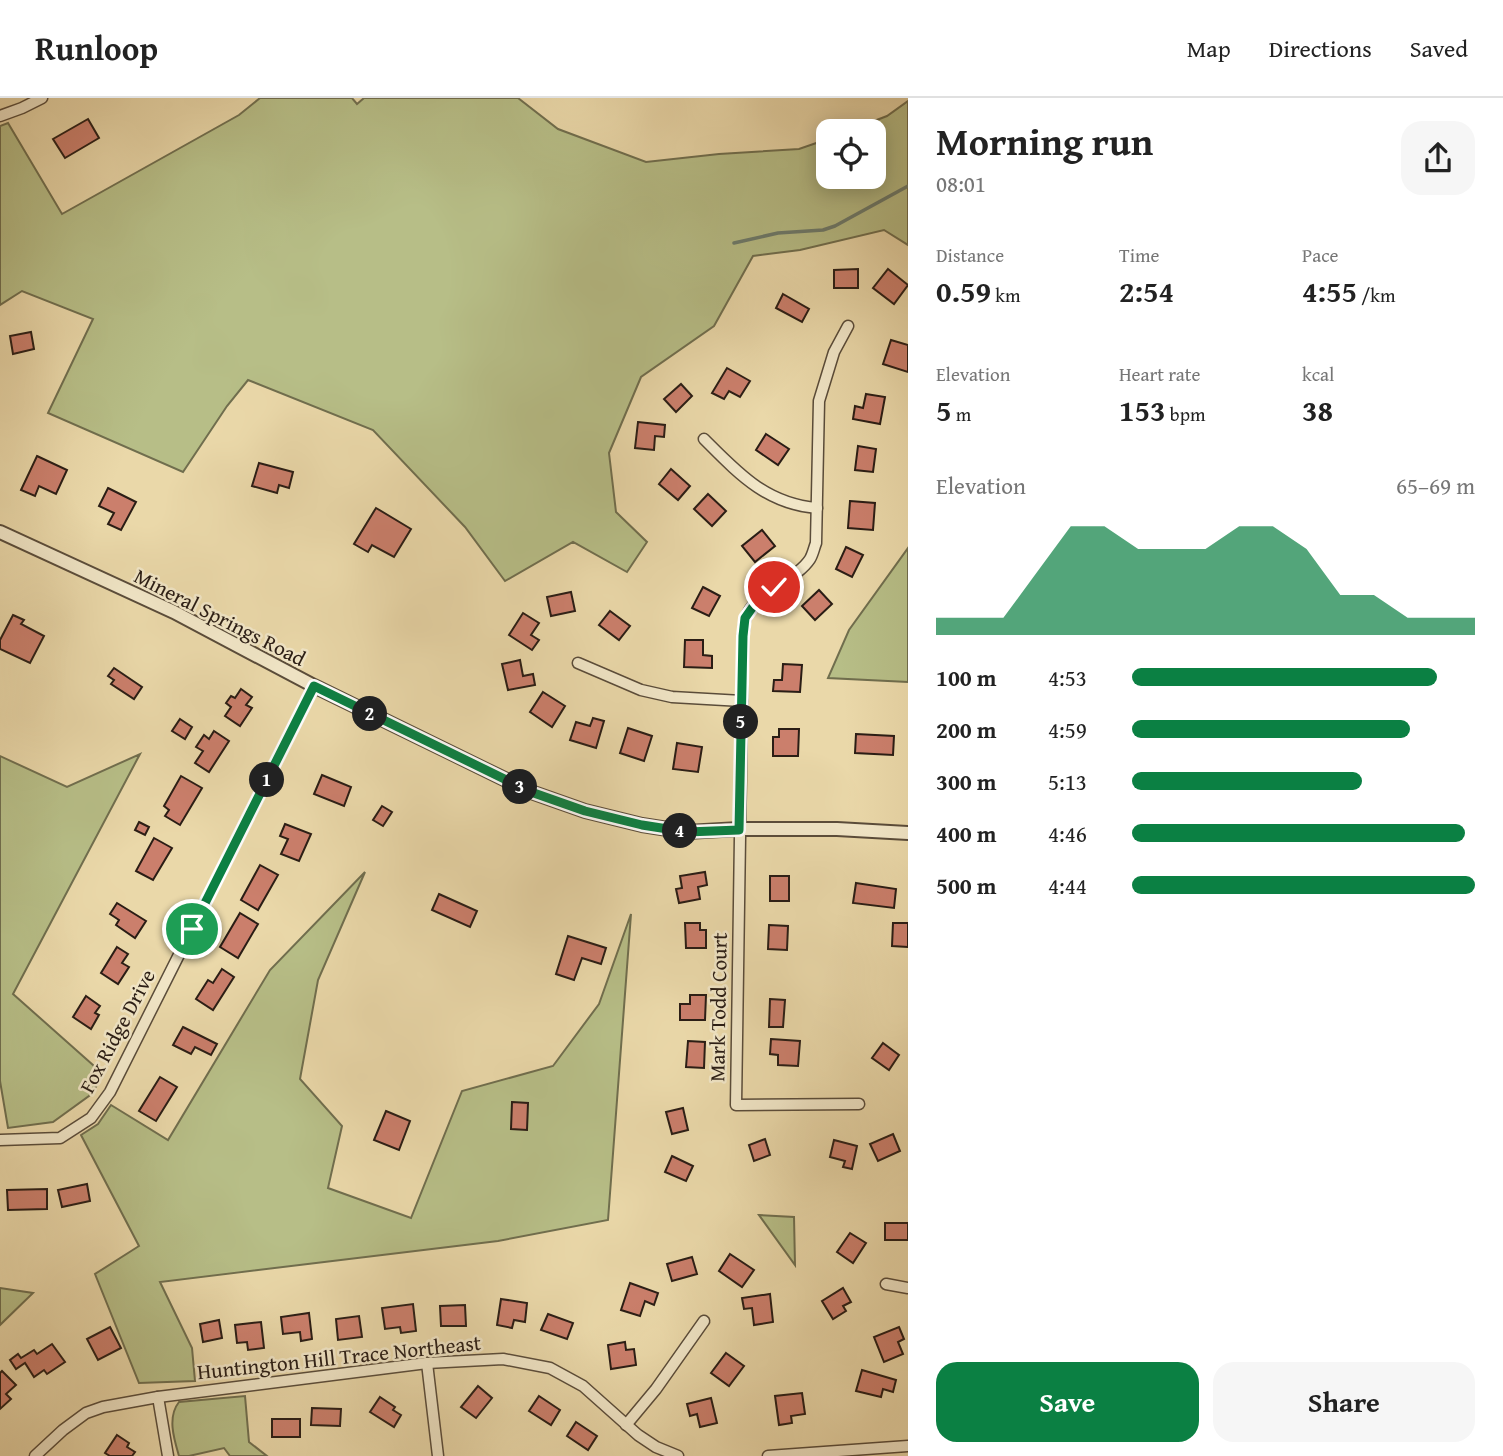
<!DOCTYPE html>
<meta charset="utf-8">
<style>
:root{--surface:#fff;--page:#f6f6f6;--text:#222;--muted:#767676;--line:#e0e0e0;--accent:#0b8043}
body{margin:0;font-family:"Gentium Book Plus",serif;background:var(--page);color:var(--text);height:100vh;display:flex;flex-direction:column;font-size:26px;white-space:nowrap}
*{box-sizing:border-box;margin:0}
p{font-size:23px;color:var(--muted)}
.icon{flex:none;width:38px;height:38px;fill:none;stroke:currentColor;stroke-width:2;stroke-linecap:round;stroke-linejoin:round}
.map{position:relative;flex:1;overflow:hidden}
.side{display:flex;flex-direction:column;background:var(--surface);width:595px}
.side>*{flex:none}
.fabs{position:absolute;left:816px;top:21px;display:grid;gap:14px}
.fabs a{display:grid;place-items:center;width:70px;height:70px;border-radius:14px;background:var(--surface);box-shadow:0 4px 18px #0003;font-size:35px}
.pin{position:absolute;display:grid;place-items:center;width:60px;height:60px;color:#fff;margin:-30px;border:4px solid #fff;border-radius:50%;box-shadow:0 2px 7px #0007}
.km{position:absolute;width:35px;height:35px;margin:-18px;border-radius:50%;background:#222;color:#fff;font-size:19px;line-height:35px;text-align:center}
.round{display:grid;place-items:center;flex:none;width:74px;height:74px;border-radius:21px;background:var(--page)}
.overview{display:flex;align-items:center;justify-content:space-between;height:119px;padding:0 28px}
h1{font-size:38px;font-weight:700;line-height:52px}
.metrics{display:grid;grid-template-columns:repeat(3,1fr);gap:10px;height:119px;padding:7px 28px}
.metrics div{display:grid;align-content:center}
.metrics b{font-size:30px;font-weight:700}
.metrics small{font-size:19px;font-weight:400}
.metrics p{font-size:19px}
.chart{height:196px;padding:14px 28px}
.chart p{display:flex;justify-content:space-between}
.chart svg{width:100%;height:126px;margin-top:7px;fill:var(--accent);opacity:.7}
.action{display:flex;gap:14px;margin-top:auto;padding:14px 28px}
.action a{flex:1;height:80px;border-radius:21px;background:var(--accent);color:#fff;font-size:28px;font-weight:700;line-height:80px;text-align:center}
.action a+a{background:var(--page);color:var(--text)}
ul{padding:0 28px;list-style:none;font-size:23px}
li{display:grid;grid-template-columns:112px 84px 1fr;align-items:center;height:52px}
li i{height:18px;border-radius:9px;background:var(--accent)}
header{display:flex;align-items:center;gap:42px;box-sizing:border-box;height:98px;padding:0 35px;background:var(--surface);border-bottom:2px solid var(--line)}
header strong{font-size:33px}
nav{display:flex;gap:38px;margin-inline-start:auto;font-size:24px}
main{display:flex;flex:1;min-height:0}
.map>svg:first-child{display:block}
.green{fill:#b7be87;stroke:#706e4e;stroke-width:2}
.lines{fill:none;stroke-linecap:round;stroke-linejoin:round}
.stream{stroke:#6c7b6d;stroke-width:3.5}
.building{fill:#cb7f6c;stroke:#2a1d15;stroke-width:2}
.minor-casing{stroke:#5a4c3a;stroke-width:13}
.tertiary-casing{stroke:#5a4c3a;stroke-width:16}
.minor{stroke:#f1e6c7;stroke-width:10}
.tertiary{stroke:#f1e6c7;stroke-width:12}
.route-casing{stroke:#fff;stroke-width:14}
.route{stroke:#0b8043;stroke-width:9}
.labels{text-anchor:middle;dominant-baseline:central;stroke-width:5;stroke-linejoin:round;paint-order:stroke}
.street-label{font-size:21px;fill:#2a1d15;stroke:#f1e6c7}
</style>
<header>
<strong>Runloop</strong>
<nav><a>Map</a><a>Directions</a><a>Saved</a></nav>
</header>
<main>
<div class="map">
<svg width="908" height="1358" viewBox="0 0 908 1358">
<rect width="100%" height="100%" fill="#ead8a9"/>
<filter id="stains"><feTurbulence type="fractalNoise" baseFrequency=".00286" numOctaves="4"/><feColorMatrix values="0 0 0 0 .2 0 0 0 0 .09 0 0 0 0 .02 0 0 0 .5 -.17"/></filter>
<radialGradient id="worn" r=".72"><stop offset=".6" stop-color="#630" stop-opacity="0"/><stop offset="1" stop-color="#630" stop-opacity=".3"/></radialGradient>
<g class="green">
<polygon points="260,0 352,0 357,6 364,0 518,0 558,31 646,64 719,56 799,51 828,41 828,79 873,79 873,33 848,33 887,18 908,3 908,147 884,132 800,152 753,158 714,228 641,279 609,355 616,414 647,444 627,474 573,444 505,483 465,429 373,332 248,282 227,308 183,374 48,315 93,221 22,193 0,207 0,28 8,25 62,116 239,17"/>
<polygon points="908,450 908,584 828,580 849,532"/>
<polygon points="140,656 13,896 102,975 93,995 53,1024 8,1030 0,983 0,658 67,689"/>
<polygon points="365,774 318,882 300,981 342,1028 328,1090 411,1120 462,993 553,968 599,906 631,816 608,1122 498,1143 160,1184 192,1250 195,1283 139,1285 95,1176 139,1148 81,1037 98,1026 111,1007 168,1042 270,872"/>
<polygon points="759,1117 794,1119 795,1167"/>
<polygon points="0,1190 33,1195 0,1227"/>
<path d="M245 1298 249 1344 267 1358H230L224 1350 189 1358H179C174 1341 167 1319 179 1304Z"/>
</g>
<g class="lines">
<polyline class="stream" points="734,145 778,135 823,132 835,128 908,88"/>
</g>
<g class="building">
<polygon points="88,21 99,40 65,60 53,41"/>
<polygon points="858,171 858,190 834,190 834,172"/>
<polygon points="888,171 908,187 894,206 873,190"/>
<polygon points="783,196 809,211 802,224 776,210"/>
<polygon points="31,234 34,251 13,256 10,238"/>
<polygon points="891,242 908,247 908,274 883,266"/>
<polygon points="727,270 750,283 740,299 729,293 724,301 712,295"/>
<polygon points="681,286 692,298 676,314 664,301"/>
<polygon points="866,296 885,299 880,326 853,321 855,308 863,310"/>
<polygon points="638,324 665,327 664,339 655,338 654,352 635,350"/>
<polygon points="766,336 789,351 778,367 756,352"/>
<polygon points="858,348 876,351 873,374 855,372"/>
<polygon points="37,358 67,372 56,396 39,388 35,398 21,392"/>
<polygon points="259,365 293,374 289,390 279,387 277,395 252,388"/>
<polygon points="671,371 690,388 678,402 659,386"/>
<polygon points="108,390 136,404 121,432 108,426 114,415 99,408"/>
<polygon points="708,396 726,413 712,428 694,411"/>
<polygon points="850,403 875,405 873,432 848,430"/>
<polygon points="376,410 411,431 394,459 372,447 368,454 354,446"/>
<polygon points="762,432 775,448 755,464 742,448"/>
<polygon points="846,449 863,457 852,479 836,471"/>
<polygon points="703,489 720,498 709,518 692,510"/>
<polygon points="819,492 832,506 815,522 802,508"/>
<polygon points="571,494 575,513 551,518 547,499"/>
<polygon points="610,513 630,528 619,542 599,527"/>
<polygon points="523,515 539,525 531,537 539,542 532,552 509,537"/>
<polygon points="13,517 24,522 21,526 44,538 30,565 0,551 0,542"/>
<polygon points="685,542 703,542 703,557 712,558 712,570 684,569"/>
<polygon points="520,562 523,578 533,576 535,587 508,592 502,566"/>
<polygon points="783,566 802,567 800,594 773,593 774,582 782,582"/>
<polygon points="114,570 142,589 134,601 111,586 114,582 108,578"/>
<polygon points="241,591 252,599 246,607 252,610 240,628 225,618 231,609 226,605 231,598 235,600"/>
<polygon points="543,594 565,608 552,629 530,614"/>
<polygon points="593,620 604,623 596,650 570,642 576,624 590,628"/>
<polygon points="180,621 192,629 185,641 172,633"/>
<polygon points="628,630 652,638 644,663 620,655"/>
<polygon points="779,631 799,631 798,658 773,658 773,639 779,639"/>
<polygon points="214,633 229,643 209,674 195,665 203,653 196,649 204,637 209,641"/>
<polygon points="856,636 894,638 893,657 855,655"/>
<polygon points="677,645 702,649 698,674 673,671"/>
<polygon points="322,677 351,689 344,708 314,696"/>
<polygon points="181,678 202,690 180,727 165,718 169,712 164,708"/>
<polygon points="382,708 392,714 383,728 373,722"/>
<polygon points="139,724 149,729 145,737 135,732"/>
<polygon points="285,726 311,736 299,763 281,756 288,741 280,738"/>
<polygon points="154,740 172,750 153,782 136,773"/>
<polygon points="260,767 278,777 258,812 241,802"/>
<polygon points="705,774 707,787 698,789 700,801 679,805 676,791 682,790 680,778"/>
<rect x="770" y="778" width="19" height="25"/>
<polygon points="856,785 896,791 894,810 853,805"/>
<polygon points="439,796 477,813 470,829 432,812"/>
<polygon points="117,805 146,823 135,840 116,827 119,822 110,816"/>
<polygon points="240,815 258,826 238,860 220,849"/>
<polygon points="685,825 700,825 700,832 706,832 706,850 686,850"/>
<polygon points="893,825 908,825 908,849 892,848"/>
<polygon points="769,827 788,828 787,852 768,851"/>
<polygon points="568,838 606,850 601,866 582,860 574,882 556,876"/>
<polygon points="117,849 128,856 122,865 129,869 118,886 101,875"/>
<polygon points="222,871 234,879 213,912 196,901 208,882 213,885"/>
<polygon points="690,897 706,897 705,922 680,922 680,906 690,906"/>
<polygon points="86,898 100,908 95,915 99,917 91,931 73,919"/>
<polygon points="770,901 785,902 783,929 769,929"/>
<polygon points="183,929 217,946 211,957 195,949 191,956 173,947"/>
<polygon points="771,941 800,943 798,968 778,967 778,957 770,956"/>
<polygon points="688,943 705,944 704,970 686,969"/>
<polygon points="883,945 899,957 889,972 872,960"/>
<polygon points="160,979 177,989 156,1023 139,1013"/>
<polygon points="512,1004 528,1005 527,1032 511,1031"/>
<polygon points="683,1010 688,1032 672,1036 666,1014"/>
<polygon points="386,1013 410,1023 399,1052 374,1042"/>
<polygon points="893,1036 900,1053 878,1063 870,1046"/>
<polygon points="765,1041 770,1057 754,1063 749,1047"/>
<polygon points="834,1042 857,1048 852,1071 843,1069 845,1063 830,1059"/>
<polygon points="672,1058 693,1068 686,1083 665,1074"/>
<polygon points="87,1086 90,1103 62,1109 58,1092"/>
<polygon points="47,1091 47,1111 8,1112 7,1092"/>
<rect x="885" y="1125" width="23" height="17"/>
<polygon points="850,1135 866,1145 853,1165 837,1154"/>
<polygon points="730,1156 754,1172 742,1189 719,1173"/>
<polygon points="692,1159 697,1176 672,1183 667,1166"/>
<polygon points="630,1185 658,1195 654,1207 645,1203 640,1218 621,1212"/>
<polygon points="843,1190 851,1204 843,1208 846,1213 833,1221 822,1203"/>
<polygon points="770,1196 773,1224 754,1227 752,1210 744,1211 742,1200"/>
<polygon points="501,1201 527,1205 525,1224 514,1222 512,1230 497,1227"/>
<polygon points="413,1206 416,1233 401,1235 400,1229 385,1231 382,1210"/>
<polygon points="465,1207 466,1228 441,1228 440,1208"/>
<polygon points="309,1215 312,1241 301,1243 300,1234 283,1236 281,1219"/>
<polygon points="548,1216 573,1225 567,1241 541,1232"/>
<polygon points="359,1218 362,1239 338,1242 336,1221"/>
<polygon points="219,1222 222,1240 203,1244 200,1226"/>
<polygon points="261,1224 264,1250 248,1252 247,1244 237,1245 235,1227"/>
<polygon points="110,1229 121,1250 98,1262 87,1241"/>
<polygon points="899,1229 904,1241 898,1244 903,1256 884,1264 874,1239"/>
<polygon points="625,1244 626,1252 634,1251 636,1267 611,1271 608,1247"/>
<polygon points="52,1246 65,1264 47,1276 44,1272 34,1279 25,1265 16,1271 10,1262 18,1256 21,1260 34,1252 37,1256"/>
<polygon points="726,1255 744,1268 729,1288 711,1275"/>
<polygon points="862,1272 896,1282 893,1294 883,1291 881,1299 856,1293"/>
<polygon points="2,1273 16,1287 6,1296 11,1301 0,1311 0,1275"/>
<polygon points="478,1288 492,1300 476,1320 461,1309"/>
<polygon points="802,1295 805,1316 791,1318 792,1325 779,1327 775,1298"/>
<polygon points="539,1298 560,1312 551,1327 529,1313"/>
<polygon points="380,1299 395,1309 393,1312 401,1317 394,1329 370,1314"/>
<polygon points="711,1300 717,1325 700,1329 697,1316 690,1318 687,1306"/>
<polygon points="312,1310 341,1311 340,1328 311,1327"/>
<rect x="272" y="1321" width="28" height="18"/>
<polygon points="576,1324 597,1338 588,1352 567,1338"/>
<polygon points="117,1337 129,1345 127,1349 135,1354 132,1358 110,1358 105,1355"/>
</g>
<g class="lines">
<g class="minor-casing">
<g id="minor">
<polyline points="0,18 22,10 42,0"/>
<path d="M848 228 834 254 819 303 816 445C814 450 813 456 810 461 795 484 754 492 745 522 744 527 744 533 743 538L736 1007 859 1006"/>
<path d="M704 341C738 375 766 406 817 410"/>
<polyline points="578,565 641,592 672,599 742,603"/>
<polyline points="0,1042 60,1040 91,1020 110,994 314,588"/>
<polyline points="886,1186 908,1190"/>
<polyline points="427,1265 438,1358"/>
<polyline points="158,1299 168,1358"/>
<polyline points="626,1327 656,1291 704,1223"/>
<polyline points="35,1358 63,1332 86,1315 103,1309 158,1299 427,1265 503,1261 550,1270 583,1288 638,1337 656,1349 678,1358"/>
<polyline points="768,1358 908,1348"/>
</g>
</g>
<g class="tertiary-casing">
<polyline id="tertiary" points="0,434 174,514 314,588 531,694 585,713 642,727 687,734 739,731 837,731 908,735"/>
</g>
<use href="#minor" class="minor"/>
<use href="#tertiary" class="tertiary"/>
</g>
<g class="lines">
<g class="route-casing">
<polyline id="route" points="192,831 314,588 531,694 585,713 642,727 687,734 739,732 743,538 745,520 757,503 774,489"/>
</g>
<use href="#route" class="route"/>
</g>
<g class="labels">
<g class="street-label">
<text transform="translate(220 519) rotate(27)">Mineral Springs Road</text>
<text transform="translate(718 909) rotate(-89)">Mark Todd Court</text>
<text transform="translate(117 933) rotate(-62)">Fox Ridge Drive</text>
<text transform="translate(339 1259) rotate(-6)">Huntington Hill Trace Northeast</text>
</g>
</g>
<rect width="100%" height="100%" filter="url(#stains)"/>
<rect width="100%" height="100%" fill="url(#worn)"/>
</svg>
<div class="fabs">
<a><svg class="icon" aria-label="locate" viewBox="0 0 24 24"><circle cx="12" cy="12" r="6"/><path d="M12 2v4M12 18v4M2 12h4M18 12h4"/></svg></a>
</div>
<div class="pin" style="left:192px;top:831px;background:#1e9e55"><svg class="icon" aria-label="arrive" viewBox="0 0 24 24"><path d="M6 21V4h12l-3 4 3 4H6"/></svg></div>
<div class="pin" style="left:774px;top:489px;background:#d93025"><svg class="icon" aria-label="check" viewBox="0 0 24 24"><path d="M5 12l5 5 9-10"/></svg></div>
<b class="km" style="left:267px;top:682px">1</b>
<b class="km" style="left:370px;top:616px">2</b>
<b class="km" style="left:520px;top:689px">3</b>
<b class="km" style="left:680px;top:733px">4</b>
<b class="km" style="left:741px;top:624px">5</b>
</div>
<section class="side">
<div class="overview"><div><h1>Morning run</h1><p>08:01</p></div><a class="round"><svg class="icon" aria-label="share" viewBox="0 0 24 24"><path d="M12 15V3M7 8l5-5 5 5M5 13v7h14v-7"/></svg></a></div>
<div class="metrics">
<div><p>Distance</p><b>0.59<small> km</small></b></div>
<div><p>Time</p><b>2:54</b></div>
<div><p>Pace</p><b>4:55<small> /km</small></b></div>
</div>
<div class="metrics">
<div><p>Elevation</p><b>5<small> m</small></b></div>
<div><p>Heart rate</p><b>153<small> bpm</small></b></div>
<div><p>kcal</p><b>38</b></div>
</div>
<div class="chart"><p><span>Elevation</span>65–69 m</p>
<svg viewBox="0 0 160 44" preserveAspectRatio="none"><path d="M0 44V38L10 38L20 38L30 22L40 6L50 6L60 14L70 14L80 14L90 6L100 6L110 14L120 30L130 30L140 38L150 38L160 38V44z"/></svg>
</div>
<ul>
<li><b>100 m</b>4:53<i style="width:89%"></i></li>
<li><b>200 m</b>4:59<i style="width:81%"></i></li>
<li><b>300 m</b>5:13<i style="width:67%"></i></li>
<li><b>400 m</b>4:46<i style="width:97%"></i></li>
<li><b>500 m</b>4:44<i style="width:100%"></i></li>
</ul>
<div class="action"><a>Save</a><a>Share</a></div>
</section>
</main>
